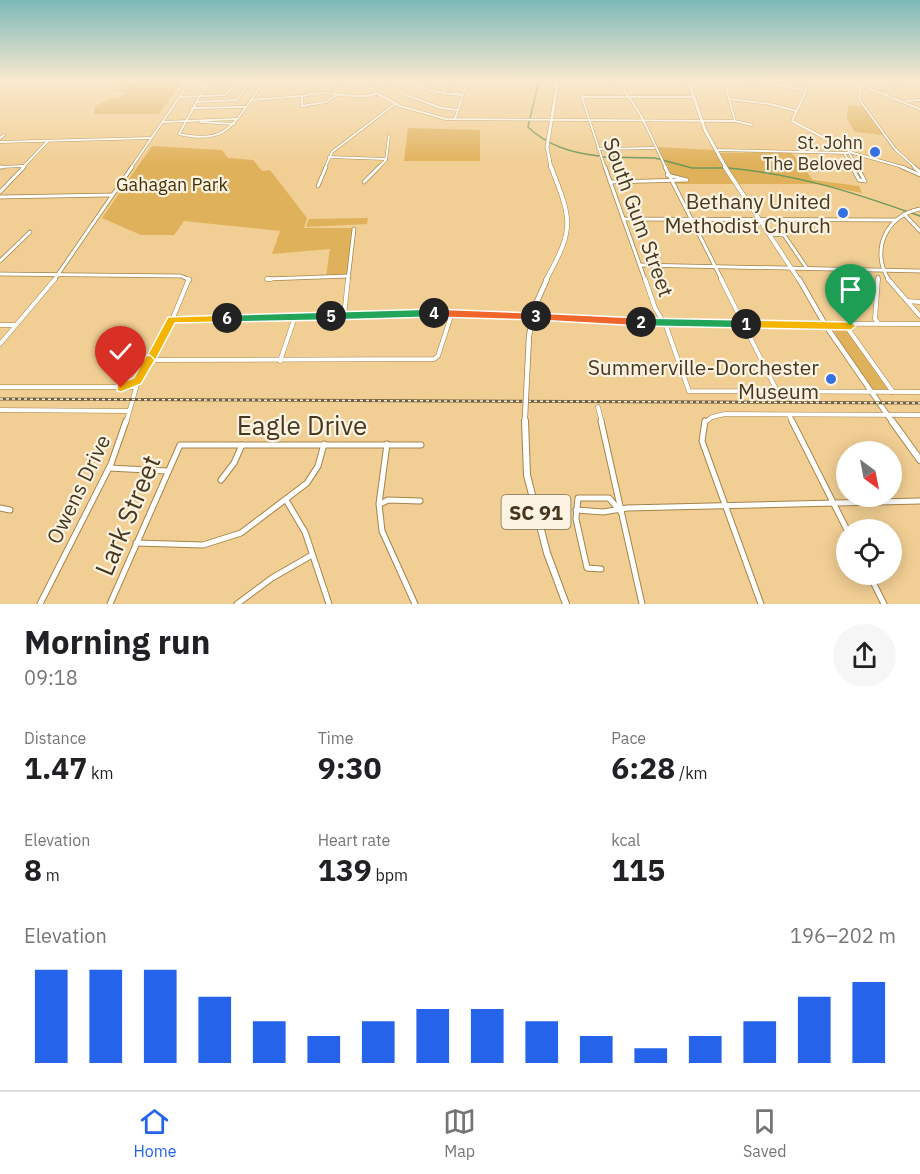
<!DOCTYPE html>
<meta charset="utf-8">
<style>
:root{--surface:#fff;--page:#f6f6f6;--text:#202124;--muted:#757577;--line:#e0e0e0;--accent:#2563eb}
body{margin:0;font-family:"IBM Plex Sans",sans-serif;background:var(--page);color:var(--text);height:100vh;display:flex;flex-direction:column;font-size:22px;white-space:nowrap}
*{box-sizing:border-box;margin:0}
p{font-size:20px;color:var(--muted)}
.icon{flex:none;width:33px;height:33px;fill:none;stroke:currentColor;stroke-width:2;stroke-linecap:round;stroke-linejoin:round}
.map{position:relative;height:604px;overflow:hidden}
.side{display:flex;flex-direction:column;background:var(--surface);flex:1}
.side>*{flex:none}
.needle{width:39px;rotate:148deg}
.fabs{position:absolute;left:836px;top:441px;display:grid;gap:12px}
.fabs a{display:grid;place-items:center;width:66px;height:66px;border-radius:50%;background:var(--surface);box-shadow:0 3px 15px #0003;font-size:30px}
.pin{position:absolute;display:grid;place-items:center;width:51px;height:51px;color:#fff;margin:-62px -26px;border-radius:50% 50% 50% 0;rotate:-45deg;box-shadow:0 0 6px #0007}
.pin .icon{rotate:45deg}
.km{position:absolute;width:30px;height:30px;margin:-15px;border-radius:50%;background:#222;color:#fff;font-size:16px;line-height:30px;text-align:center}
.round{display:grid;place-items:center;flex:none;width:63px;height:63px;border-radius:32px;background:var(--page)}
.summary{display:flex;align-items:center;justify-content:space-between;height:102px;padding:0 24px}
h1{font-size:33px;font-weight:800;line-height:45px}
.metrics{display:grid;grid-template-columns:repeat(3,1fr);gap:9px;height:102px;padding:6px 24px}
.metrics div{display:grid;align-content:center}
.metrics b{font-size:30px;font-weight:800}
.metrics small{font-size:16px;font-weight:400}
.metrics p{font-size:16px}
.chart{height:168px;padding:12px 24px}
.chart p{display:flex;justify-content:space-between}
.chart svg{width:100%;height:108px;margin-top:6px;stroke:var(--accent);stroke-width:6}
.tabs{display:flex;justify-content:space-around;align-items:center;height:84px;border-top:2px solid var(--line);background:var(--surface);font-size:16px;color:var(--muted)}
.tabs a{display:grid;justify-items:center;gap:3px}
.tabs .selected{color:var(--accent)}
.map>svg:first-child{display:block}
.green{fill:#e0b15b}
.lines{fill:none;stroke-linecap:round;stroke-linejoin:round}
.stream{stroke:#6c9859;stroke-width:1.5}
.minor-far3-casing{stroke:#a3844a;stroke-width:3}
.minor-far2-casing{stroke:#a3844a;stroke-width:4.5}
.minor-far1-casing{stroke:#a3844a;stroke-width:5}
.minor-casing{stroke:#a3844a;stroke-width:7}
.major-far3-casing{stroke:#a3844a;stroke-width:4}
.major-far2-casing{stroke:#a3844a;stroke-width:5}
.major-far1-casing{stroke:#a3844a;stroke-width:6}
.major-casing{stroke:#a3844a;stroke-width:8}
.minor-far3{stroke:#fff;stroke-width:2}
.minor-far2{stroke:#fff;stroke-width:3}
.minor-far1{stroke:#fff;stroke-width:4}
.minor{stroke:#fff;stroke-width:5}
.major-far3{stroke:#fff;stroke-width:3}
.major-far2{stroke:#fff;stroke-width:4}
.major-far1{stroke:#fff;stroke-width:4.5}
.major{stroke:#fff;stroke-width:6}
.rail-casing{stroke:#725f3d;stroke-width:3}
.rail{stroke:#fdf3e2;stroke-width:1.5;stroke-dasharray:3;stroke-linecap:butt}
.major-bridge-casing{stroke:#a3844a;stroke-width:6;stroke-linecap:butt}
.major-bridge{stroke:#fff;stroke-width:4.5}
.split-1{fill:#f5b400;stroke:#fff;stroke-width:1.5}
.split-2{fill:#22a559;stroke:#fff;stroke-width:1.5}
.split-3{fill:#f0652b;stroke:#fff;stroke-width:1.5}
.split-4{fill:#f0652b;stroke:#fff;stroke-width:1.5}
.split-5{fill:#22a559;stroke:#fff;stroke-width:1.5}
.split-6{fill:#22a559;stroke:#fff;stroke-width:1.5}
.split-7{fill:#f5b400;stroke:#fff;stroke-width:1.5}
.split-8{fill:#f5b400;stroke:#fff;stroke-width:1.5}
.poi-dot{fill:#3471e0;stroke:#fdf3e2;stroke-width:2}
.labels{text-anchor:middle;dominant-baseline:central;stroke-width:4.5;stroke-linejoin:round;paint-order:stroke}
.far-poi-label{font-size:18px;fill:#45381f;stroke:#fdf3e2;text-anchor:end}
.far-park-label{font-size:18px;fill:#443004;stroke:#fdf3e2}
.shield{fill:#fdf3e2;stroke:#7c705a;stroke-width:1.5}
.shield-label{font-size:20px;font-weight:bold;fill:#45381f}
.poi-label{font-size:21px;fill:#45381f;stroke:#fdf3e2;text-anchor:end}
.street-label{font-size:21px;fill:#45381f;stroke:#fdf3e2}
.near-street-label{font-size:26px;fill:#45381f;stroke:#fdf3e2}
</style>
<div class="map">
<svg width="920" height="604" viewBox="0 0 920 604">
<rect width="100%" height="100%" fill="#f1ce93"/>
<g class="green">
<polygon points="143,80 183,80 159,114 94,114 95,106 113,98 118,99 126,92 114,91"/>
<polygon points="848,105 864,106 883,135 855,132 847,119"/>
<polygon points="408,128 480,130 480,161 404,161"/>
<polygon points="152,146 222,150 228,158 253,160 262,171 270,170 307,218 304,228 355,228 347,275 326,276 330,249 272,254 280,231 184,221 174,235 141,235 102,218"/>
<polygon points="657,147 714,150 716,153 791,152 813,180 859,186 862,193 816,184 677,184"/>
<polygon points="368,218 367,224 306,227 309,219"/>
<polygon points="843,327 846,329 893,392 870,393 834,331 835,328"/>
</g>
<g class="lines">
<g class="stream">
<path d="M539 80 528 127C548 146 572 153 599 156"/>
<polyline points="603,157 655,158 692,168 723,168"/>
<path d="M729 168C801 175 852 192 920 216"/>
</g>
<g class="minor-far3-casing">
<g id="minor-far3">
<path d="M219 80 253 84 259 89C233 124 227 145 179 134L206 85Z"/>
<polyline points="332,80 349,84 362,82"/>
<polyline points="359,80 378,94 400,106 446,119 735,121 752,125"/>
<path d="M613 80C639 102 651 138 666 168"/>
<polyline points="724,80 735,121"/>
<polyline points="750,80 805,90"/>
<polyline points="811,80 792,121 853,153 906,168"/>
<polyline points="848,80 920,109"/>
<polyline points="409,81 428,90 448,94"/>
<polyline points="861,85 859,99 895,149 916,168"/>
<polyline points="393,86 415,80"/>
<polyline points="443,93 448,80"/>
<polygon points="456,93 462,95 448,94"/>
<path d="M338 94 326 102 302 106V96C331 88 350 101 376 94"/>
<polyline points="406,95 441,108 458,110"/>
<polyline points="886,95 897,80"/>
<polyline points="180,97 225,95 239,83"/>
<polyline points="729,99 770,104 796,111"/>
<polyline points="250,100 302,96"/>
<polyline points="906,101 920,100"/>
<polyline points="196,102 237,100 249,84"/>
<polyline points="192,108 245,107"/>
<polyline points="455,119 468,80"/>
<polyline points="163,122 236,119"/>
<polyline points="201,122 234,124"/>
<polyline points="0,138 4,135"/>
<polyline points="0,142 150,138"/>
<polyline points="598,149 654,148"/>
<polyline points="716,150 849,153"/>
<polyline points="844,153 853,168"/>
<polyline points="849,153 858,168"/>
<polyline points="329,157 386,159"/>
<polyline points="0,167 23,166"/>
<polyline points="22,168 47,142"/>
<polyline points="131,168 191,80"/>
<polyline points="325,168 332,152 396,103"/>
<polyline points="378,168 386,160 389,136"/>
<polyline points="605,168 582,97 691,97"/>
</g>
</g>
<g class="minor-far2-casing">
<g id="minor-far2">
<polyline points="0,167 3,167"/>
<polyline points="605,167 645,280"/>
<polyline points="665,167 722,280"/>
<polyline points="852,167 859,180 865,181 857,167"/>
<polyline points="902,167 920,175"/>
<polyline points="914,167 920,172"/>
<polyline points="364,182 379,167"/>
<polyline points="610,182 687,180 667,175"/>
<polyline points="318,186 326,167"/>
<polyline points="0,192 24,167"/>
<polyline points="0,197 111,195"/>
<polyline points="904,214 920,231"/>
<polyline points="623,219 895,220"/>
<polyline points="770,234 784,235 806,267"/>
<polyline points="0,261 30,232"/>
<polyline points="640,265 920,271"/>
<polyline points="0,274 181,276 190,280"/>
<polyline points="267,279 349,276"/>
<polyline points="54,280 132,167"/>
<polyline points="348,280 354,229"/>
<polyline points="878,280 878,277"/>
<path d="M889 280C870 251 886 215 920 209"/>
</g>
</g>
<g class="minor-far1-casing">
<g id="minor-far1">
<polyline points="267,279 271,279"/>
<polyline points="645,279 655,308 666,326 689,391 920,392"/>
<polyline points="721,279 778,393"/>
<polyline points="878,279 875,319 878,323"/>
<polyline points="888,279 920,316"/>
<polyline points="907,301 920,302"/>
<polyline points="344,316 348,279"/>
<polyline points="172,320 452,313 663,323 920,324"/>
<polyline points="825,324 855,324"/>
<polyline points="0,325 16,325"/>
<polyline points="846,326 893,392"/>
<polyline points="0,344 55,279"/>
<polyline points="150,360 434,359 438,356 452,313"/>
<polyline points="280,361 295,317"/>
<polyline points="0,387 135,387"/>
<polyline points="598,407 602,423"/>
<polyline points="0,410 128,411"/>
<polyline points="789,415 793,423"/>
<polyline points="126,423 138,381 172,320 189,279"/>
<polyline points="704,423 712,417 725,414 920,415"/>
</g>
</g>
<g class="minor-casing">
<g id="minor">
<polyline points="601,421 642,604"/>
<polyline points="705,421 702,441 761,604"/>
<polyline points="792,421 847,530"/>
<polyline points="387,444 379,504 382,531 415,604"/>
<polyline points="109,468 167,471"/>
<polyline points="221,480 234,463 242,445"/>
<polyline points="286,500 305,532 329,604"/>
<polyline points="380,504 388,500 420,501"/>
<polyline points="0,508 10,510"/>
<polyline points="576,510 603,512 627,508 920,501"/>
<polyline points="136,543 203,545 241,533 307,483 318,466 324,444"/>
<polyline points="601,569 587,568 576,519 578,498 609,498 621,512"/>
<polyline points="869,574 884,604"/>
<polyline points="40,604 111,464 126,421"/>
<polyline points="110,604 180,445 421,445"/>
<polyline points="237,604 272,578 312,555"/>
</g>
</g>
<g class="major-far3-casing">
<g id="major-far3">
<polyline points="688,80 705,130 726,168"/>
<polyline points="551,168 547,147 558,80"/>
</g>
</g>
<g class="major-far2-casing">
<g id="major-far2">
<polyline points="725,167 799,280"/>
<path d="M546 280C575 227 572 221 551 167"/>
</g>
</g>
<g class="major-far1-casing">
<g id="major-far1">
<polyline points="799,279 826,326 893,423"/>
<polyline points="535,306 547,279"/>
<polyline points="525,417 525,423"/>
</g>
</g>
<g class="major-casing">
<g id="major">
<polyline points="525,421 527,475 547,553 566,604"/>
<polyline points="892,421 920,460"/>
</g>
</g>
<use href="#minor-far3" class="minor-far3"/>
<use href="#minor-far2" class="minor-far2"/>
<use href="#minor-far1" class="minor-far1"/>
<use href="#minor" class="minor"/>
<use href="#major-far3" class="major-far3"/>
<use href="#major-far2" class="major-far2"/>
<use href="#major-far1" class="major-far1"/>
<use href="#major" class="major"/>
<g class="rail-casing">
<polyline id="rail" points="0,399 920,403"/>
</g>
<use href="#rail" class="rail"/>
<g class="major-bridge-casing">
<polyline id="major-bridge" points="525,417 529,336 535,306"/>
</g>
<use href="#major-bridge" class="major-bridge"/>
</g>
<linearGradient id="sky" x2="0" y2="1"><stop stop-color="#7db9b9"/><stop offset="0.49" stop-color="#f9e9ce"/><stop offset="1" stop-color="#f9e9ce" stop-opacity="0"/></linearGradient>
<rect width="920" height="164" fill="url(#sky)"/>
<polygon class="split-1" points="746,320 851,322 856,326 851,330 746,328 741,324"/>
<polygon class="split-2" points="641,318 746,320 751,324 746,328 641,326 636,322"/>
<polygon class="split-3" points="536,313 641,318 646,322 641,326 536,320 531,316"/>
<polygon class="split-4" points="434,309 536,313 541,316 536,320 434,317 429,313"/>
<polygon class="split-5" points="434,309 439,313 434,317 331,320 326,316 331,312"/>
<polygon class="split-6" points="331,312 336,316 331,320 227,322 222,318 227,315"/>
<polygon class="split-7" points="227,315 232,318 227,322 175,323 154,363 146,363 145,360 168,317"/>
<polygon class="split-8" points="150,355 155,360 141,384 121,392 117,391 117,384 134,378 146,356"/>
<g class="poi-dot">
<circle cx="875" cy="152" r="6"/>
<circle cx="843" cy="213" r="6"/>
<circle cx="831" cy="379" r="6"/>
</g>
<g class="labels">
<g class="far-poi-label">
<text x="863" y="142">St. John<tspan x="863" dy="21">The Beloved</tspan></text>
</g>
<g class="far-park-label">
<text x="172" y="184">Gahagan Park</text>
</g>
<rect class="shield" x="501.5" y="495" width="69" height="34" rx="4.5"/>
<g class="shield-label">
<text x="536" y="512">SC 91</text>
</g>
<g class="poi-label">
<text x="831" y="201">Bethany United<tspan x="831" dy="24">Methodist Church</tspan></text>
<text x="819" y="367">Summerville-Dorchester<tspan x="819" dy="24">Museum</tspan></text>
</g>
<g class="street-label">
<text transform="translate(639 217) rotate(70)">South Gum Street</text>
<text transform="translate(78 489) rotate(-64)">Owens Drive</text>
</g>
<g class="near-street-label">
<text x="302" y="425">Eagle Drive</text>
<text transform="translate(127 515) rotate(-67)">Lark Street</text>
</g>
</g>
</svg>
<div class="fabs">
<a><svg class="needle" viewBox="-14 -14 28 28"><path d="M0-13l5 13h-10z" fill="#e53935"/><path d="M0 13l5-13h-10z" fill="#757577"/></svg></a>
<a><svg class="icon" aria-label="locate" viewBox="0 0 24 24"><circle cx="12" cy="12" r="6"/><path d="M12 2v4M12 18v4M2 12h4M18 12h4"/></svg></a>
</div>
<div class="pin" style="left:851px;top:326px;background:#1e9e55"><svg class="icon" aria-label="arrive" viewBox="0 0 24 24"><path d="M6 21V4h12l-3 4 3 4H6"/></svg></div>
<div class="pin" style="left:121px;top:388px;background:#d93025"><svg class="icon" aria-label="check" viewBox="0 0 24 24"><path d="M5 12l5 5 9-10"/></svg></div>
<b class="km" style="left:746px;top:324px">1</b>
<b class="km" style="left:641px;top:322px">2</b>
<b class="km" style="left:536px;top:316px">3</b>
<b class="km" style="left:434px;top:313px">4</b>
<b class="km" style="left:331px;top:316px">5</b>
<b class="km" style="left:227px;top:318px">6</b>
</div>
<section class="side">
<div class="summary"><div><h1>Morning run</h1><p>09:18</p></div><a class="round"><svg class="icon" aria-label="share" viewBox="0 0 24 24"><path d="M12 15V3M7 8l5-5 5 5M5 13v7h14v-7"/></svg></a></div>
<div class="metrics">
<div><p>Distance</p><b>1.47<small> km</small></b></div>
<div><p>Time</p><b>9:30</b></div>
<div><p>Pace</p><b>6:28<small> /km</small></b></div>
</div>
<div class="metrics">
<div><p>Elevation</p><b>8<small> m</small></b></div>
<div><p>Heart rate</p><b>139<small> bpm</small></b></div>
<div><p>kcal</p><b>115</b></div>
</div>
<div class="chart"><p><span>Elevation</span>196–202 m</p>
<svg viewBox="0 0 160 44" preserveAspectRatio="none"><path d="M5 44V6M15 44V6M25 44V6M35 44V17M45 44V27M55 44V33M65 44V27M75 44V22M85 44V22M95 44V27M105 44V33M115 44V38M125 44V33M135 44V27M145 44V17M155 44V11"/></svg>
</div>
</section>
<nav class="tabs">
<a class="selected"><svg class="icon" aria-label="home" viewBox="0 0 24 24"><path d="M3 11l9-7 9 7M6 9v11h12V9"/></svg>Home</a>
<a><svg class="icon" aria-label="map" viewBox="0 0 24 24"><path d="M3 6l6-2 6 2 6-2v14l-6 2-6-2-6 2zM9 4v14M15 6v14"/></svg>Map</a>
<a><svg class="icon" aria-label="saved" viewBox="0 0 24 24"><path d="M7 4h10v16l-5-4-5 4z"/></svg>Saved</a>
</nav>
